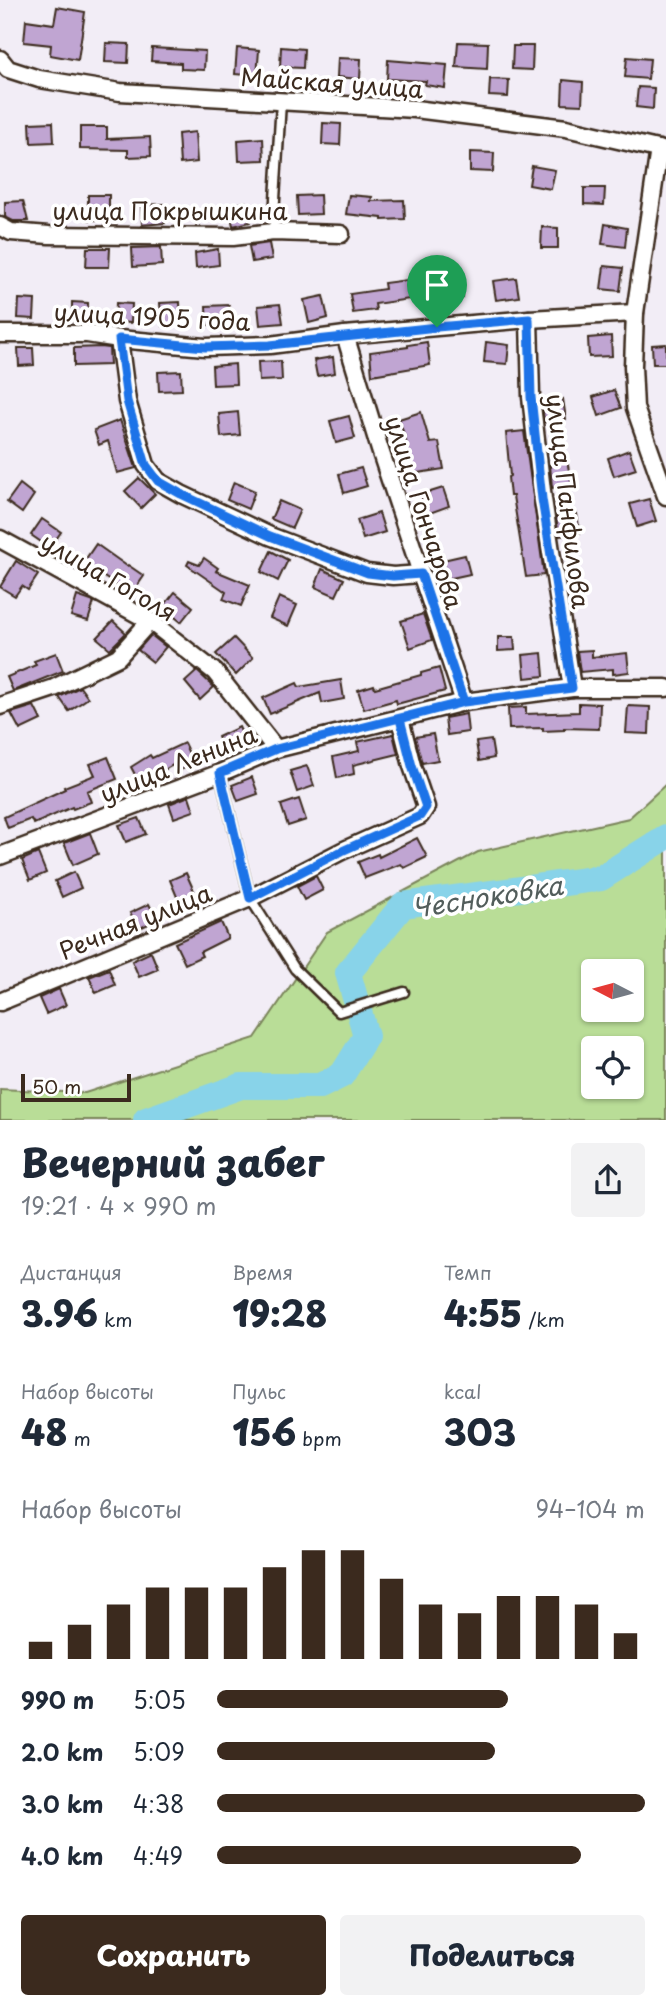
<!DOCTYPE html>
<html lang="ru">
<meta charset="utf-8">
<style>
:root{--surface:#fff;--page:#f2f2f3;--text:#1f2937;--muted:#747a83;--accent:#3b2a1e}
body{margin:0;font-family:"Playpen Sans",sans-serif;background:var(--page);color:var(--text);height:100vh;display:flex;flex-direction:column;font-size:26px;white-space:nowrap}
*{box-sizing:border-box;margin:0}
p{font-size:23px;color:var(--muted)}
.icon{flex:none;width:38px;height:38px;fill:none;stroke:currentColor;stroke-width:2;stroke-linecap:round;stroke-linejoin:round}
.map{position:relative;height:1120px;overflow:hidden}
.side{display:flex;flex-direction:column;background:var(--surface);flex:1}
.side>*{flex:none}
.needle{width:46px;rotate:276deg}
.controls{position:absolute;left:581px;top:959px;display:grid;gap:14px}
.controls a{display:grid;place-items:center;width:63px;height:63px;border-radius:7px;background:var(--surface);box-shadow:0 2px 5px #0004;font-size:35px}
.scale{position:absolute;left:21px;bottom:18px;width:110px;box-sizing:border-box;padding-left:7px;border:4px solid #3b2a1e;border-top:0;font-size:19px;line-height:24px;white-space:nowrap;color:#3b2a1e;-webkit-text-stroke:5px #fff;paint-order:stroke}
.pin{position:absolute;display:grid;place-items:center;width:60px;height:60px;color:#fff;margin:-72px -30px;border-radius:50% 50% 50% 0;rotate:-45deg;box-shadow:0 0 7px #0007}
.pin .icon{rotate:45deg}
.round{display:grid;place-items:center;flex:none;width:74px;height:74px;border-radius:7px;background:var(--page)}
.headline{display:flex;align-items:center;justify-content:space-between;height:119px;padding:0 21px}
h1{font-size:38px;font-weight:800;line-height:52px}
.stats{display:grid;grid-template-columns:repeat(3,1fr);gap:10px;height:119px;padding:7px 21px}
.stats div{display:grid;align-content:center}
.stats b{font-size:35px;font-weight:800}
.stats small{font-size:19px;font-weight:400}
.stats p{font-size:19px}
.chart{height:196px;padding:14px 21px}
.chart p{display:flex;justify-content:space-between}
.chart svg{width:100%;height:126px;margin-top:7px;stroke:var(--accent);stroke-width:6}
.cta{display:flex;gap:14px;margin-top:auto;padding:14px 21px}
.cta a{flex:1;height:80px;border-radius:7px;background:var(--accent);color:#fff;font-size:28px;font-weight:800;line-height:80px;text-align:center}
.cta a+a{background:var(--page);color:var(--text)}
ul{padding:0 21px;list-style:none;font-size:23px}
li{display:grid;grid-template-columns:112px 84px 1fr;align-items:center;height:52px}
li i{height:18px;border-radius:9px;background:var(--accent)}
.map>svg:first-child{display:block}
.green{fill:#b9dd97;stroke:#7a845a;stroke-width:2;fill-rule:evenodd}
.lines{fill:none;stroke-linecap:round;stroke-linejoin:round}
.river{stroke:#88d3e9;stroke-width:26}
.building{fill:#c0a5d2;stroke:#3b2a1e;stroke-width:2}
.service-casing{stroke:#3b2a1e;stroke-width:13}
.minor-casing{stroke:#3b2a1e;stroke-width:21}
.service{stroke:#fff;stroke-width:8}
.minor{stroke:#fff;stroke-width:16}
.route-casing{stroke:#fff;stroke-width:14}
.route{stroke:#1a73e8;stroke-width:9}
.labels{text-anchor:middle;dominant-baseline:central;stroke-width:7;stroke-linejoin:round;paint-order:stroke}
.street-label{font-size:24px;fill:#3b2a1e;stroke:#fff}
.water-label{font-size:26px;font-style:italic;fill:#525d5b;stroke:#fff}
</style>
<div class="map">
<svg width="666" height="1120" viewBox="0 0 666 1120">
<rect width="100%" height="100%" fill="#f2edf6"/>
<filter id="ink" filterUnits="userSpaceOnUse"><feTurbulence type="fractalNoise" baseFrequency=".0143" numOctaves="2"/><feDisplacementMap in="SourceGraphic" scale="14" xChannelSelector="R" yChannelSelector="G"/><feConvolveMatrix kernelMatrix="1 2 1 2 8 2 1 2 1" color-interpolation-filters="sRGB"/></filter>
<g filter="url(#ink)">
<path class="green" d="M666 784V1120H0V1089L85 1093 255 1038 327 932 478 852 629 818ZM593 971H632V1010H593ZM593 1048H632V1087H593Z"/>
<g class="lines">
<polyline class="river" points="146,1120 241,1086 320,1086 342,1075 366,1036 348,973 403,905 601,878 666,837"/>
</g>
<g class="building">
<polygon points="57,7 85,12 78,60 50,55 51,45 24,42 26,20 54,24"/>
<polygon points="458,42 488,43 487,69 456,67"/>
<polygon points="106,43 129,44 128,63 105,62"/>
<polygon points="513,46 533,46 532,70 512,69"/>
<polygon points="281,47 304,49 303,68 280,67"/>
<polygon points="152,48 205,51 204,70 181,69 181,63 151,61"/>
<polygon points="237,48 259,50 257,76 235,74"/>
<polygon points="627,57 650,59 648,79 625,77"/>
<polygon points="338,58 361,59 360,79 337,77"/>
<polygon points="388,60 447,65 445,88 425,85 426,81 387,79"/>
<polygon points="490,79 509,80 508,97 489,96"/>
<polygon points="563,80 583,82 582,105 562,104"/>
<polygon points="638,87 654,88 653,109 636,107"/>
<polygon points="53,122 54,142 31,143 30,123"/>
<polygon points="323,123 341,124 340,145 322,144"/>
<polygon points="80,127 107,127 107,139 150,137 151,156 128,157 128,150 80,149"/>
<polygon points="195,132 197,162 180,164 178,134"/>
<polygon points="263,138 264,160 239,161 238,140"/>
<polygon points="470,152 494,153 493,172 470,171"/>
<polygon points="532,166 555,170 551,189 529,185"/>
<polygon points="584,188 605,188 604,205 584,204"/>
<rect x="88" y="195" width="21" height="25"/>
<polygon points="320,195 321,214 298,215 297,196"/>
<polygon points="349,195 372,197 371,201 404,200 405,219 382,220 382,218 346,214"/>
<polygon points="23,201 28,221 13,221 5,217 5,202"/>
<polygon points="245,202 250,222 233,226 229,206"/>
<polygon points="164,204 165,223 142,225 141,205"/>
<polygon points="605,224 627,228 625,247 602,244"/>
<polygon points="542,227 558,228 558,248 541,248"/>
<polygon points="269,243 272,259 252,262 249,246"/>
<polygon points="161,247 162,265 133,267 132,248"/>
<polygon points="87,248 110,248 109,267 86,267"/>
<polygon points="218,249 219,265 196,268 195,253"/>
<polygon points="604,266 623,268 620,291 601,289"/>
<polygon points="516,278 519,297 496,300 493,281"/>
<polygon points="461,279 463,298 440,301 438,282"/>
<polygon points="407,280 410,299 375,304 376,310 353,313 350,294 385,289 384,283"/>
<polygon points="323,296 328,318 309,323 304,300"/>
<polygon points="19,299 35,300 34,319 18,318"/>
<polygon points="72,302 88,303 88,322 72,321"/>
<polygon points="180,302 181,325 162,326 160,303"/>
<polygon points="116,303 132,304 131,323 115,322"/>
<polygon points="280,304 283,323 260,325 258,306"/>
<polygon points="229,305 230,324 207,325 206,306"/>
<polygon points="611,336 612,356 589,357 588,338"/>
<polygon points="427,342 430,365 372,375 370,352 408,347 408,345"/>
<polygon points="486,342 509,345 507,364 484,362"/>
<polygon points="666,344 666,364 653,364 652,345"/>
<polygon points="101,347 109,348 110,365 74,366 74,348"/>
<polygon points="18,348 33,348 34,365 19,366"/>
<polygon points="333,357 335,373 317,376 314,360"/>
<polygon points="281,361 282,380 259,381 258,362"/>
<polygon points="235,364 236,384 213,385 212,366"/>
<polygon points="181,371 182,390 159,391 158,372"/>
<polygon points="614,390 621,408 599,416 593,397"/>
<polygon points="563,399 566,419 544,422 542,402"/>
<polygon points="238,412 240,435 221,437 219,414"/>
<polygon points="421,412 430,443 439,442 444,469 411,474 406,441 399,419"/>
<polygon points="349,416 355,438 336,443 330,421"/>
<polygon points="120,420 136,468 117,473 108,441 99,445 94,430"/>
<polygon points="524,431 544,575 526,577 513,496 510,496 508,477 510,476 506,433"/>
<polygon points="629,450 636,469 614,476 608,458"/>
<polygon points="567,461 572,484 552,488 550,465"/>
<polygon points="361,468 367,486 344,493 339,474"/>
<polygon points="139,478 155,494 141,508 125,491"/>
<polygon points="234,482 255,491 248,509 227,500"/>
<polygon points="20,484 34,495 22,513 7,502"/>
<polygon points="443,488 449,506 427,514 421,495"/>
<polygon points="649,499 656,521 637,527 630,504"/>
<polygon points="279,501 300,510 292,528 271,519"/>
<polygon points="379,513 385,532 363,539 357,520"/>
<polygon points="577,514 580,533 559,536 556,517"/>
<polygon points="42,519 61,532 50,548 31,535"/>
<polygon points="96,544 127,566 128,565 144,576 131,595 83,563"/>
<polygon points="271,551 288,560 278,581 261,572"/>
<polygon points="465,555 470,574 447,579 443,560"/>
<polygon points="204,558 218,568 216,571 250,585 241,606 223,599 226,592 187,565 189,561 199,565"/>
<polygon points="16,561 38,575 28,590 22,586 15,596 0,587"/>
<polygon points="322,569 344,579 336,596 315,587"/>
<polygon points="175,592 193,607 181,622 163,607"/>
<polygon points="77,596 94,602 88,621 71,616"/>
<polygon points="279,597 297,605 288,626 270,618"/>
<polygon points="423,614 432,640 410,648 401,621"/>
<polygon points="113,621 126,633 110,649 97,638"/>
<polygon points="151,635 166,647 153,662 138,650"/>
<polygon points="498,637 514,637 515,650 498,651"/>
<polygon points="234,638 253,658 236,675 216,654"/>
<polygon points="592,650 592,657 627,653 629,672 613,674 613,669 580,672 577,651"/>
<polygon points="56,653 63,671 13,691 7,677 36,665 34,661"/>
<polygon points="542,653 544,676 525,678 523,655"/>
<polygon points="439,668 445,691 397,704 396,700 364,709 358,690 374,685 375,688 421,675 421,673"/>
<polygon points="197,671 214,687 200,700 185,682"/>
<polygon points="341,680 344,699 322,703 320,693 270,714 263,698 297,683 299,687"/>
<polygon points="80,687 88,698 69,711 59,697"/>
<polygon points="579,703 600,704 599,729 564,728 564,730 543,731 543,728 509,729 508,708 526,707 526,714 579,712"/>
<polygon points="34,706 41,720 20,730 11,713"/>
<polygon points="628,706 650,707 649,734 626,733"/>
<polygon points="466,714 468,732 447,735 445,718"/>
<polygon points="239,727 247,745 226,754 218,737"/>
<polygon points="393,734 398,754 353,765 354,774 337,778 333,757 359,751 357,742"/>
<polygon points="433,734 438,760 422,763 415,737"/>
<polygon points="491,740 494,758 479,761 476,742"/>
<polygon points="184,743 194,764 176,772 173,765 140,784 131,767 150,755 152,758"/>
<polygon points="108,757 117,779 87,791 91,802 73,809 72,807 34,824 31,819 8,828 4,817 65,789 64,787 95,775 90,764"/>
<polygon points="307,766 314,786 297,792 290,771"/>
<polygon points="252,777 258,794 238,801 232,785"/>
<polygon points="189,796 194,811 174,818 169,804"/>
<polygon points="299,799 306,820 288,826 281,805"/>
<polygon points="139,818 146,834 126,842 119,825"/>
<polygon points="90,833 98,854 73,865 64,843"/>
<polygon points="417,838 427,857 404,868 401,864 365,878 358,862 378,854 379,857"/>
<polygon points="38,853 46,873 30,880 22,860"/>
<polygon points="74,872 81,888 62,897 55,881"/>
<polygon points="186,873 199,902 182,909 170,880"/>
<polygon points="316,876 323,890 304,900 297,886"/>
<polygon points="149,904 157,920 138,929 130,913"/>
<polygon points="221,922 228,938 200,952 202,956 185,964 175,943"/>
<polygon points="151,952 158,969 139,977 132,961"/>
<polygon points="109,969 115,985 96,993 89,977"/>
<polygon points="59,989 66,1005 46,1014 39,998"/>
</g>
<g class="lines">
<g class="service-casing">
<g id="service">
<polyline points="273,232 281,102"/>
<polyline points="220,773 250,898 295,969 339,1012 404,992"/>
</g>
</g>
<g class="minor-casing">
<g id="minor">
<polyline points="0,59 8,69 39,79 120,92 415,109 566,128 666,151"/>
<polyline points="659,149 635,313 633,366 635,408 666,496"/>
<polyline points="0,226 11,232 49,235 233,237 273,232 341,234"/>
<polyline points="529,319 531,397 543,499 572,688"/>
<polyline points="0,334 87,334 119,339 205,347 270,345 345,335 529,319 635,313"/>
<polyline points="345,335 380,450 464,702"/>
<polyline points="119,339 127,401 146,465 158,481 181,494 270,536 367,573 393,576 421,574"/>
<polyline points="0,539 150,621 215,672 276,749"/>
<polyline points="0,706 54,688 118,657 150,621"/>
<polyline points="0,856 220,773 276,749 464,702 572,688 666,688"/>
<polyline points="0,1002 250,898 342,851 420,816 426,807 412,766 400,719"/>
</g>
</g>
<use href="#service" class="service"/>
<use href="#minor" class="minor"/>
</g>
</g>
<g class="lines" filter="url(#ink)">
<g class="route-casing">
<polyline id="route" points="437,327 270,345 205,347 119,339 127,401 146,465 158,481 181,494 270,536 368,573 393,576 421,574 464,702 400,719 412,766 426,807 420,816 342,851 250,898 220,773 276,749 464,702 572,688 542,499 531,397 529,319 437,327"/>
</g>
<use href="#route" class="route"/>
</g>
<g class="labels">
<g class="street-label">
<text transform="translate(332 82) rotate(4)">Майская улица</text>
<text x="170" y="210">улица Покрышкина</text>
<text transform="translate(152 316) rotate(3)">улица 1905 года</text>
<text transform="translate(569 501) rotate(83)">улица Панфилова</text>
<text transform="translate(425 512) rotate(72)">улица Гончарова</text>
<text transform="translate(109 576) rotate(30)">улица Гоголя</text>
<text transform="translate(178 763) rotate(-22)">улица Ленина</text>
<text transform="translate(135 921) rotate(-22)">Речная улица</text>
</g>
<g class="water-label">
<text transform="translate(487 896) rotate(-9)">Чесноковка</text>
</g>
</g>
</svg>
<div class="controls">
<a><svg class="needle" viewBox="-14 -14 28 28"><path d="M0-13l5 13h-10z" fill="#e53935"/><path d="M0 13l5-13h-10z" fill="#747a83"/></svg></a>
<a><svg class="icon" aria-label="locate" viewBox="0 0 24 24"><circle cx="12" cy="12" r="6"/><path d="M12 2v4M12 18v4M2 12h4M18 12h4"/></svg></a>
</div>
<div class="scale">50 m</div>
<div class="pin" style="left:437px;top:327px;background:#1e9e55"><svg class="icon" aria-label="arrive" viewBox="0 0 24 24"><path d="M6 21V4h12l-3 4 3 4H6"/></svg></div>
</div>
<section class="side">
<div class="headline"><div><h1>Вечерний забег</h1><p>19:21 · 4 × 990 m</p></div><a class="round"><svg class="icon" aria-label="share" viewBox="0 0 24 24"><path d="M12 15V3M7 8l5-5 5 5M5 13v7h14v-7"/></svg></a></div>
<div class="stats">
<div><p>Дистанция</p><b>3.96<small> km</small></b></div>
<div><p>Время</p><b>19:28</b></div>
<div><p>Темп</p><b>4:55<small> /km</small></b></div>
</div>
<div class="stats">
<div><p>Набор высоты</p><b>48<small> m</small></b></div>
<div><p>Пульс</p><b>156<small> bpm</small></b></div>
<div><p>kcal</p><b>303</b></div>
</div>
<div class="chart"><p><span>Набор высоты</span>94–104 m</p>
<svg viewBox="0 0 160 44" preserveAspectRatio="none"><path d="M5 44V38M15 44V32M25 44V25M35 44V19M45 44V19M55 44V19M65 44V12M75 44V6M85 44V6M95 44V16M105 44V25M115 44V28M125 44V22M135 44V22M145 44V25M155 44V35"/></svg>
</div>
<ul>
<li><b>990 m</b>5:05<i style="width:68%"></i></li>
<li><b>2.0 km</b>5:09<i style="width:65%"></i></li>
<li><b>3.0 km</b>4:38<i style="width:100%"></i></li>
<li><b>4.0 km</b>4:49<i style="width:85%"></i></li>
</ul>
<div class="cta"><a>Сохранить</a><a>Поделиться</a></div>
</section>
